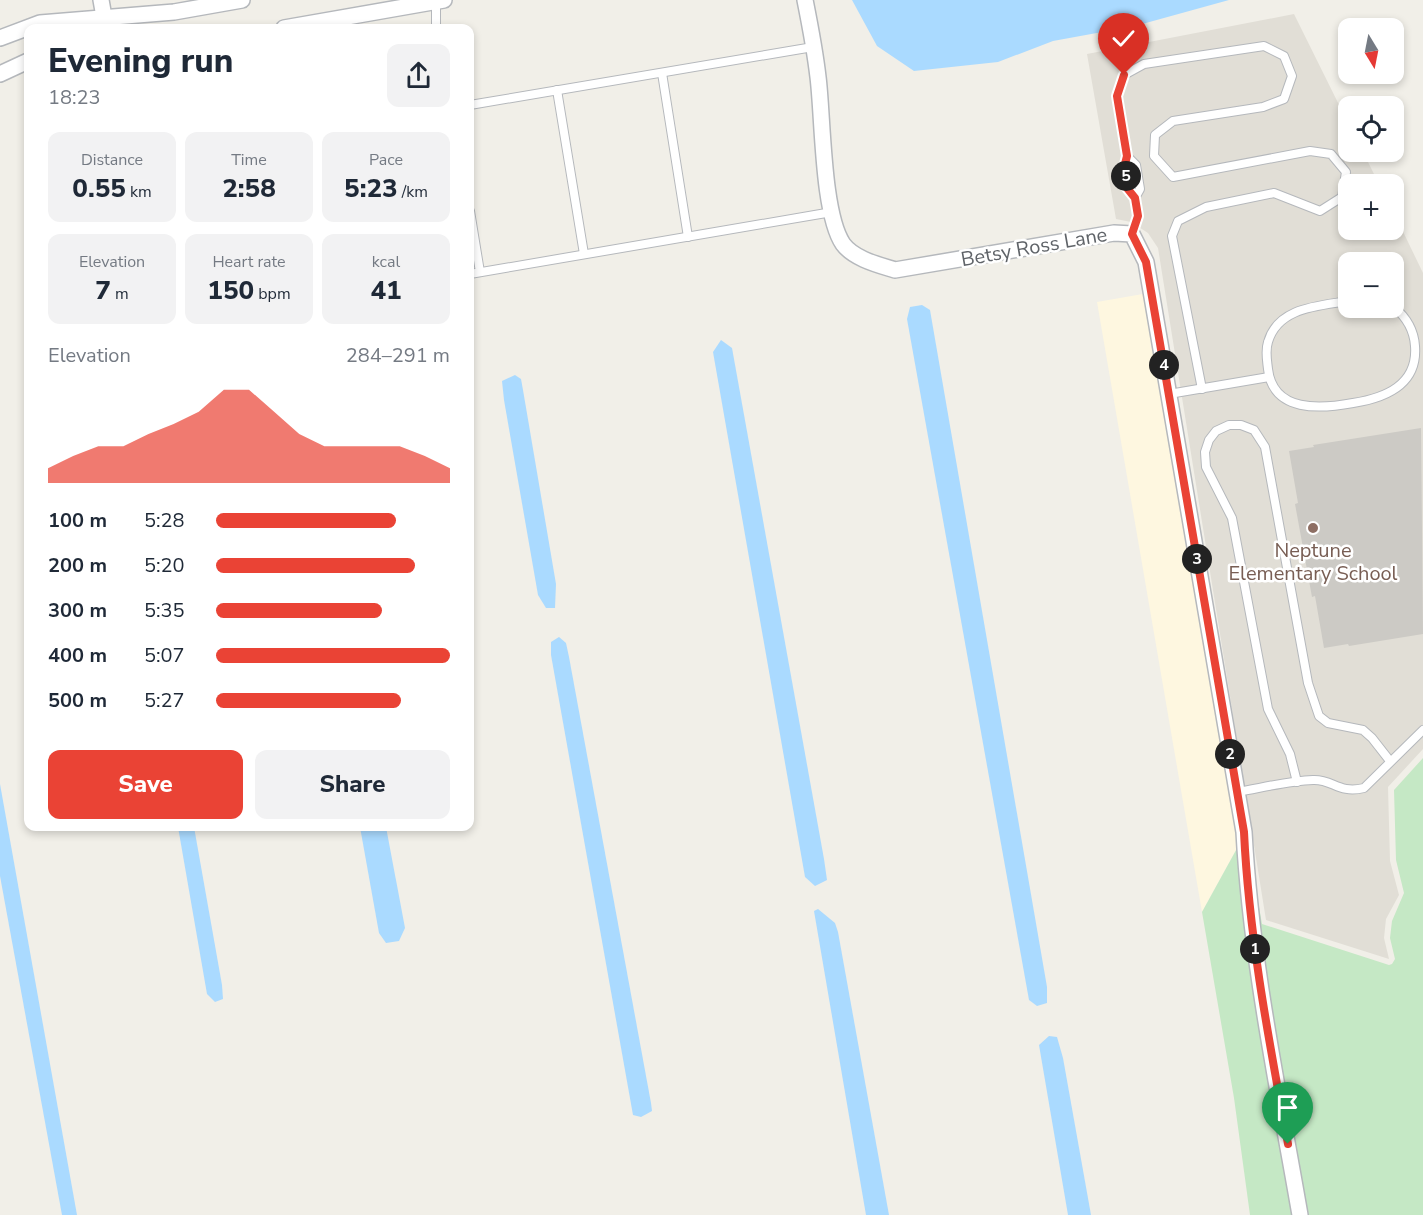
<!DOCTYPE html>
<meta charset="utf-8">
<style>
:root{--surface:#fff;--page:#f2f2f3;--text:#1f2937;--muted:#747a83;--accent:#ea4335}
body{margin:0;font-family:"Nunito Sans",sans-serif;background:var(--page);color:var(--text);height:100vh;display:flex;flex-direction:column;font-size:22px;white-space:nowrap}
*{box-sizing:border-box;margin:0}
p{font-size:20px;color:var(--muted)}
.icon{flex:none;width:33px;height:33px;fill:none;stroke:currentColor;stroke-width:2;stroke-linecap:round;stroke-linejoin:round}
.map{position:relative;flex:1;overflow:hidden}
.side{position:absolute;left:24px;top:24px;width:450px;height:807px;display:flex;flex-direction:column;background:var(--surface);border-radius:12px;box-shadow:0 3px 9px #0003}
.side>*{flex:none}
.needle{width:39px;rotate:170deg}
.controls{position:absolute;left:1338px;top:18px;display:grid;gap:12px}
.controls a{display:grid;place-items:center;width:66px;height:66px;border-radius:12px;background:var(--surface);box-shadow:0 3px 9px #0003;font-size:30px}
.pin{position:absolute;display:grid;place-items:center;width:51px;height:51px;color:#fff;margin:-62px -26px;border-radius:50% 50% 50% 0;rotate:-45deg;box-shadow:0 0 6px #0007}
.pin .icon{rotate:45deg}
.km{position:absolute;width:30px;height:30px;margin:-15px;border-radius:50%;background:#222;color:#fff;font-size:16px;line-height:30px;text-align:center}
.round{display:grid;place-items:center;flex:none;width:63px;height:63px;border-radius:12px;background:var(--page)}
.head{display:flex;align-items:center;justify-content:space-between;height:102px;padding:0 24px}
h1{font-size:33px;font-weight:800;line-height:45px}
.metrics{display:grid;grid-template-columns:repeat(3,1fr);gap:9px;height:102px;padding:6px 24px}
.metrics div{display:grid;align-content:center;border-radius:12px;background:var(--page);text-align:center}
.metrics b{font-size:26px;font-weight:800}
.metrics small{font-size:16px;font-weight:400}
.metrics p{font-size:16px}
.chart{height:168px;padding:12px 24px}
.chart p{display:flex;justify-content:space-between}
.chart svg{width:100%;height:108px;margin-top:6px;fill:var(--accent);opacity:.7}
.button{display:flex;gap:12px;margin-top:auto;padding:12px 24px}
.button a{flex:1;height:69px;border-radius:12px;background:var(--accent);color:#fff;font-size:24px;font-weight:800;line-height:69px;text-align:center}
.button a+a{background:var(--page);color:var(--text)}
ul{padding:0 24px;list-style:none;font-size:20px}
li{display:grid;grid-template-columns:96px 72px 1fr;align-items:center;height:45px}
li i{height:15px;border-radius:8px;background:var(--accent)}
.map>svg:first-child{display:block}
.commercial{fill:#fef7e0}
.education{fill:#e1ded6;fill-rule:evenodd}
.green{fill:#c5e8c5}
.water{fill:#aadaff}
.building{fill:#cccac5}
.lines{fill:none;stroke-linecap:round;stroke-linejoin:round}
.lane-casing{stroke:#b5b8bc;stroke-width:10}
.street-casing{stroke:#b5b8bc;stroke-width:18}
.lane{stroke:#fff;stroke-width:8}
.street{stroke:#fff;stroke-width:15}
.route-casing{stroke:#fff;stroke-width:12}
.route{stroke:#ea4335;stroke-width:8}
.education-dot{fill:#8d6e63;stroke:#fff;stroke-width:2}
.labels{text-anchor:middle;dominant-baseline:central;stroke-width:5;stroke-linejoin:round;paint-order:stroke}
.street-label{font-size:20px;fill:#5f6368;stroke:#fff}
.education-label{font-size:20px;fill:#785e54;stroke:#fff}
</style>
<div class="map">
<svg width="1423" height="1215" viewBox="0 0 1423 1215">
<rect width="100%" height="100%" fill="#f1efe8"/>
<polygon class="commercial" points="1160,291 1246,832 1202,912 1097,302"/>
<path class="education" d="M1294 14 1348 123V152H1363L1379 184H1348V230H1394V213L1423 273V749L1388 787 1390 861 1399 895 1386 919 1384 938 1389 959 1266 920 1158 248 1148 233 1131 222 1116 219 1087 54ZM1348 262H1394V308H1348Z"/>
<polygon class="green" points="1423,758 1423,1215 1250,1215 1234,1098 1202,912 1246,832 1262,924 1389,965 1392,964 1395,959 1390,938 1392,921 1404,893 1396,860 1394,790"/>
<g class="water">
<polygon points="852,0 1229,0 1135,26 1053,41 998,62 914,71 877,46"/>
<polygon points="922,305 930,310 1047,987 1047,1003 1037,1006 1029,1000 907,319 910,307"/>
<polygon points="721,340 732,348 824,859 827,880 815,886 805,877 713,352"/>
<polygon points="515,375 521,379 523,390 556,584 555,608 546,608 538,595 504,400 502,381"/>
<polygon points="559,637 566,643 569,657 651,1103 652,1111 641,1117 633,1115 551,655 551,642"/>
<polygon points="0,784 77,1215 62,1215 0,876"/>
<polygon points="178,827 194,827 222,985 223,999 215,1002 207,994"/>
<polygon points="360,827 386,827 405,928 399,941 386,943 379,933"/>
<polygon points="818,909 835,923 838,932 889,1215 866,1215 814,911"/>
<polygon points="1049,1036 1057,1037 1063,1058 1091,1215 1068,1215 1039,1045"/>
</g>
<polygon class="building" points="1421,428 1423,634 1349,646 1348,644 1324,648 1315,596 1312,597 1295,504 1298,503 1289,451 1314,447 1313,445"/>
<g class="lines">
<g class="lane-casing">
<g id="lane">
<polyline points="436,28 436,1"/>
<polyline points="662,73 688,237"/>
<polyline points="557,90 584,254"/>
<polyline points="470,105 813,47"/>
<polyline points="1127,156 1136,165 1140,189 1135,198"/>
<polyline points="470,211 480,272"/>
<polyline points="1132,234 1138,216 1135,198 1127,188 1124,168 1127,156 1117,96 1124,75 1144,64 1264,46 1284,56 1292,76 1284,99 1263,107 1173,121 1155,135 1154,156 1173,177 1310,151 1331,154 1346,172 1342,197 1320,211 1274,193 1206,207 1178,221 1172,236 1202,389"/>
<polyline points="470,274 832,212"/>
<path d="M1348 301C1319 306 1278 307 1268 342 1265 351 1267 360 1268 369 1273 413 1321 409 1353 403 1385 398 1418 385 1415 346 1414 330 1406 317 1394 307"/>
<polyline points="1169,394 1269,377"/>
<polyline points="1297,782 1290,754 1268,709 1232,518 1206,467 1205,452 1209,440 1216,431 1229,425 1241,425 1254,430 1265,447 1308,683 1319,716 1328,723 1363,730 1372,738 1390,761"/>
<path d="M1237 792C1261 788 1288 781 1313 780 1333 779 1338 794 1364 788L1423 730"/>
</g>
</g>
<g class="street-casing">
<g id="street">
<polyline points="101,0 106,28"/>
<path d="M805 0C810 25 815 51 818 77 823 116 822 213 843 244 854 259 879 265 895 270L1114 233 1132 234 1146 262 1244 832C1251 961 1278 1088 1300 1215"/>
<polyline points="284,28 444,0"/>
<polyline points="0,38 40,23 174,12 242,0"/>
<polyline points="0,74 28,61"/>
</g>
</g>
<use href="#lane" class="lane"/>
<use href="#street" class="street"/>
</g>
<g class="lines">
<g class="route-casing">
<path id="route" d="M1124 75 1117 96 1127 156 1124 168 1127 188 1135 198 1138 216 1132 234 1146 262 1244 832C1249 937 1269 1041 1288 1144"/>
</g>
<use href="#route" class="route"/>
</g>
<circle class="education-dot" cx="1313" cy="528" r="6"/>
<g class="labels">
<g class="street-label">
<text transform="translate(1034 247) rotate(-10)">Betsy Ross Lane</text>
</g>
<g class="education-label">
<text x="1313" y="550">Neptune<tspan x="1313" dy="23">Elementary School</tspan></text>
</g>
</g>
</svg>
<div class="controls">
<a><svg class="needle" viewBox="-14 -14 28 28"><path d="M0-13l5 13h-10z" fill="#e53935"/><path d="M0 13l5-13h-10z" fill="#747a83"/></svg></a>
<a><svg class="icon" aria-label="locate" viewBox="0 0 24 24"><circle cx="12" cy="12" r="6"/><path d="M12 2v4M12 18v4M2 12h4M18 12h4"/></svg></a>
<a>+</a>
<a>−</a>
</div>
<div class="pin" style="left:1288px;top:1144px;background:#1e9e55"><svg class="icon" aria-label="arrive" viewBox="0 0 24 24"><path d="M6 21V4h12l-3 4 3 4H6"/></svg></div>
<div class="pin" style="left:1124px;top:75px;background:#d93025"><svg class="icon" aria-label="check" viewBox="0 0 24 24"><path d="M5 12l5 5 9-10"/></svg></div>
<b class="km" style="left:1255px;top:949px">1</b>
<b class="km" style="left:1230px;top:754px">2</b>
<b class="km" style="left:1197px;top:559px">3</b>
<b class="km" style="left:1164px;top:365px">4</b>
<b class="km" style="left:1126px;top:176px">5</b>
<section class="side">
<div class="head"><div><h1>Evening run</h1><p>18:23</p></div><a class="round"><svg class="icon" aria-label="share" viewBox="0 0 24 24"><path d="M12 15V3M7 8l5-5 5 5M5 13v7h14v-7"/></svg></a></div>
<div class="metrics">
<div><p>Distance</p><b>0.55<small> km</small></b></div>
<div><p>Time</p><b>2:58</b></div>
<div><p>Pace</p><b>5:23<small> /km</small></b></div>
</div>
<div class="metrics">
<div><p>Elevation</p><b>7<small> m</small></b></div>
<div><p>Heart rate</p><b>150<small> bpm</small></b></div>
<div><p>kcal</p><b>41</b></div>
</div>
<div class="chart"><p><span>Elevation</span>284–291 m</p>
<svg viewBox="0 0 160 44" preserveAspectRatio="none"><path d="M0 44V38L10 33L20 29L30 29L40 24L50 20L60 15L70 6L80 6L90 15L100 24L110 29L120 29L130 29L140 29L150 33L160 38V44z"/></svg>
</div>
<ul>
<li><b>100 m</b>5:28<i style="width:77%"></i></li>
<li><b>200 m</b>5:20<i style="width:85%"></i></li>
<li><b>300 m</b>5:35<i style="width:71%"></i></li>
<li><b>400 m</b>5:07<i style="width:100%"></i></li>
<li><b>500 m</b>5:27<i style="width:79%"></i></li>
</ul>
<div class="button"><a>Save</a><a>Share</a></div>
</section>
</div>
